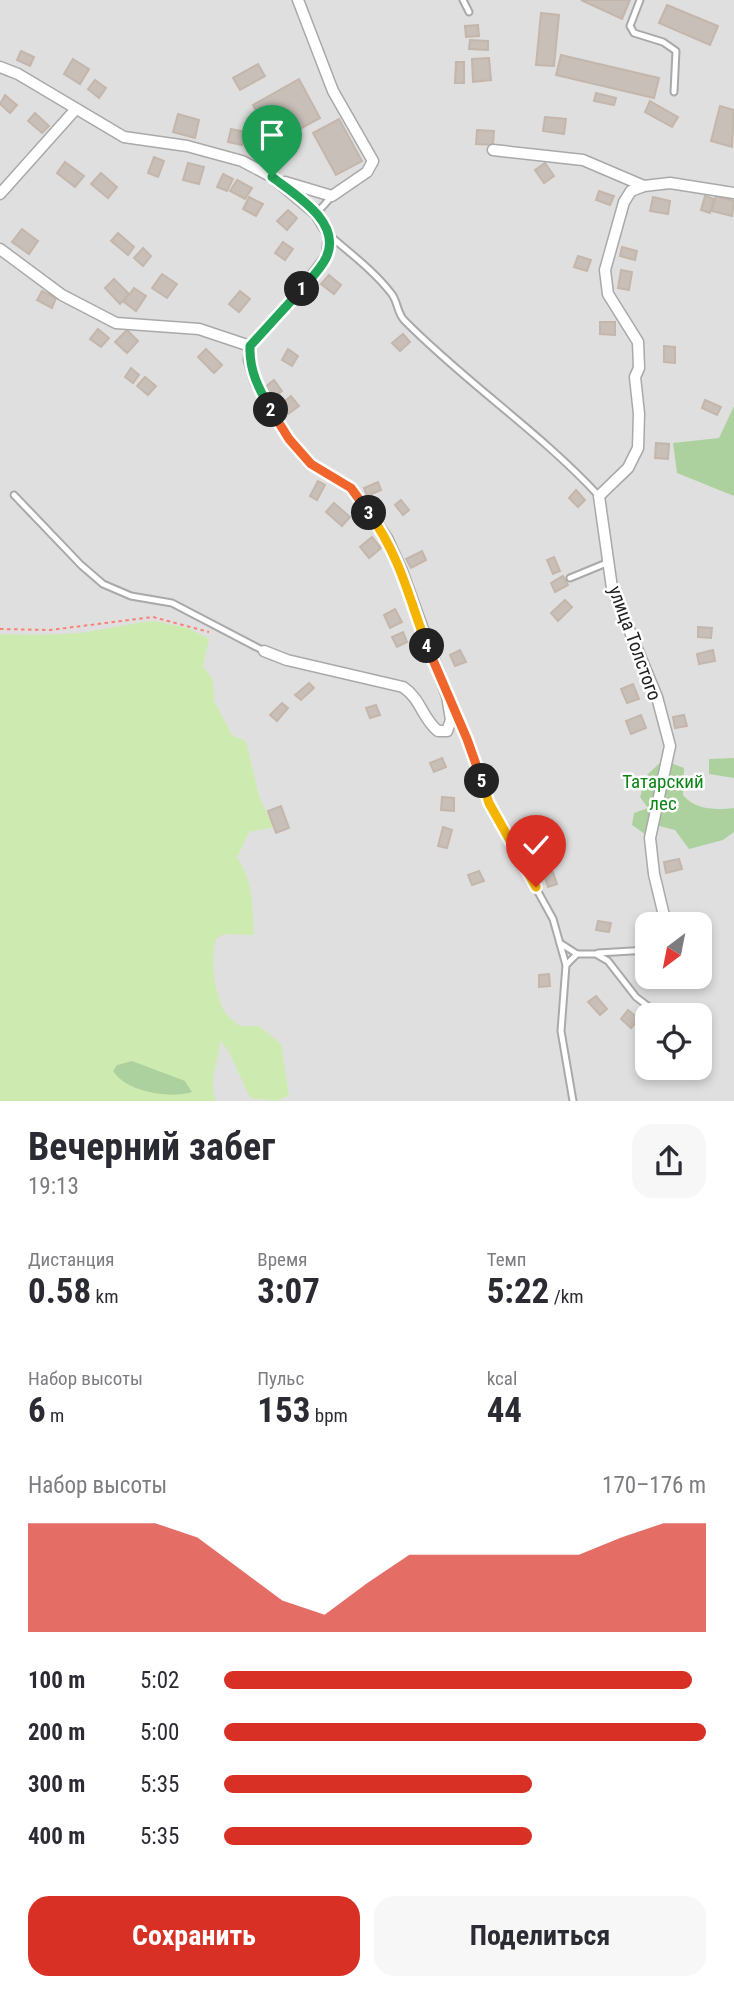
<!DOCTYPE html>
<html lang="ru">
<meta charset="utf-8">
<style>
:root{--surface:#fff;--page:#f7f7f7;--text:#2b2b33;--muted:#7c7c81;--accent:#d93025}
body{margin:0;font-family:"Roboto Condensed",sans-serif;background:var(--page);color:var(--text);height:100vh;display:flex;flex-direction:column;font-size:26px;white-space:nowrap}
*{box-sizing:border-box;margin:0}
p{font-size:23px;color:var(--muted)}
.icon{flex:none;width:38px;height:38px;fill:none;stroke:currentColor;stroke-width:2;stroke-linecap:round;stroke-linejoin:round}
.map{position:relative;height:1101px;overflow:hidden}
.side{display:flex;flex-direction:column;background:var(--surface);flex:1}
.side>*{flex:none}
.needle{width:46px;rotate:212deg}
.fabs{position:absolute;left:635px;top:912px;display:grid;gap:14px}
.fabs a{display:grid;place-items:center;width:77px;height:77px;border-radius:14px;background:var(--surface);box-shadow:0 4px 10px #0003;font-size:35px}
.pin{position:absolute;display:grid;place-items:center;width:60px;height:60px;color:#fff;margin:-72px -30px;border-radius:50% 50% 50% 0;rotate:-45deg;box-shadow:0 0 7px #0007}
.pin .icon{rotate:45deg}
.km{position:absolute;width:35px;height:35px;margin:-18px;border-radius:50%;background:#222;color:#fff;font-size:19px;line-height:35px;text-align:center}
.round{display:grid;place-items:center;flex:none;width:74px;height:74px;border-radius:21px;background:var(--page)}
.headline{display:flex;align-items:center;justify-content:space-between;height:119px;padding:0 28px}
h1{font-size:38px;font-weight:700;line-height:52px}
.metrics{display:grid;grid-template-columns:repeat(3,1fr);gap:10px;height:119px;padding:7px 28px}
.metrics div{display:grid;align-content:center}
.metrics b{font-size:35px;font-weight:700}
.metrics small{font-size:19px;font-weight:400}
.metrics p{font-size:19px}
.chart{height:196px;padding:14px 28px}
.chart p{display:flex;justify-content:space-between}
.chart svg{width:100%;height:126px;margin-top:7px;fill:var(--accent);opacity:.7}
.cta{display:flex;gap:14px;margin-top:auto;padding:14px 28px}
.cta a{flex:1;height:80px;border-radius:21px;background:var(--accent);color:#fff;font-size:28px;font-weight:700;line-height:80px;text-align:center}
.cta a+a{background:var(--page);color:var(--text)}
ul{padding:0 28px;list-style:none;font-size:23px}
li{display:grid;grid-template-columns:112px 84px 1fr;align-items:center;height:52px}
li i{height:18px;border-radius:9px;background:var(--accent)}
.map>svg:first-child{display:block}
.residential{fill:#e0dfdf;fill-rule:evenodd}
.grass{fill:#cdebb0}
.forest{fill:#add19e}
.building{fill:#c7bfb8;stroke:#c4b6ab;stroke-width:2}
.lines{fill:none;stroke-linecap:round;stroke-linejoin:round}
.lane-casing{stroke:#a9a9a9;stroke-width:9}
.street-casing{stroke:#a9a9a9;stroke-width:13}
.path{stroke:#fa8072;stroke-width:2;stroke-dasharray:3.5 3.5;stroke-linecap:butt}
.lane{stroke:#fff;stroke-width:5}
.street{stroke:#fff;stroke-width:10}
.split-1-casing{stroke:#fff;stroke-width:14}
.split-2-casing{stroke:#fff;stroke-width:14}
.split-3-casing{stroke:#fff;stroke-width:14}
.split-4-casing{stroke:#fff;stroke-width:14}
.split-5-casing{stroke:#fff;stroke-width:14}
.split-6-casing{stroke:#fff;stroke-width:14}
.split-1{stroke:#22a559;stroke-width:9}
.split-2{stroke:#22a559;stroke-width:9}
.split-3{stroke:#f0652b;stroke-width:9}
.split-4{stroke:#f5b400;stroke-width:9}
.split-5{stroke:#f0652b;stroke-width:9}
.split-6{stroke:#f5b400;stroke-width:9}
.labels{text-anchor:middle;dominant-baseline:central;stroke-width:5;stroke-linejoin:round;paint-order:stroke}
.street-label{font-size:19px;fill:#222;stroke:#fff}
.park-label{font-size:19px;fill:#0c8416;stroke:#fff}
</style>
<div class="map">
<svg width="734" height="1101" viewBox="0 0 734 1101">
<rect width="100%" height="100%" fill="#f2efe9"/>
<path class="residential" d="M0 0H734V1101H0ZM648 924H700V976H648ZM648 1015H700V1068H648Z"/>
<path class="grass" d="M155 621 188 628 209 639 203 666 213 680 214 701 232 735 246 741 259 796 274 827 249 832 237 858C254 881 252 907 254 935L224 934 216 939C210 959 214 992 224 1011 228 1017 235 1022 240 1026H259L281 1044 289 1096 276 1101 250 1098 229 1052 220 1040C219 1063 208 1078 216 1101H0V634C26 635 52 635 78 633 104 630 129 623 155 621Z"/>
<g class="forest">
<polygon points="734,406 734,496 677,473 673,443 719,438"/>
<polygon points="734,758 734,778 709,774 709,759"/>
<path d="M663 760 684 768 683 795C695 810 715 810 734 808V832L723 840 689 849 675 830 659 826 655 841 632 825 634 813 648 808 640 797 647 775Z"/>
<path d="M132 1061 185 1081 192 1092C170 1099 126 1092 113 1071L117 1065Z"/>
</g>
<g class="building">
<polygon points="581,0 630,0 622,19"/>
<polygon points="667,5 718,26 710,45 659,23"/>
<polygon points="541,13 559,15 554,66 536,65"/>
<polygon points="478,25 479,36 466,37 465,26"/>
<polygon points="470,40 488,41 488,50 469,49"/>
<polygon points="21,51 34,57 30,66 17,60"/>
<polygon points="561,55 659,78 654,98 556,75"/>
<polygon points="489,58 491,80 473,82 472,59"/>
<polygon points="73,59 89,69 80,84 64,74"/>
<polygon points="456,62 464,62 464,83 455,83"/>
<polygon points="258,64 265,76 240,90 233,78"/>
<polygon points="299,79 320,118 274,143 253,105"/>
<polygon points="95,80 106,88 99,98 88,89"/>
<polygon points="596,93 616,98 614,105 594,101"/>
<polygon points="5,95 17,105 10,113 0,104"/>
<polygon points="650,101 678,117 672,127 645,112"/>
<polygon points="720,106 734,110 732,147 711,141"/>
<polygon points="35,113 49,126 42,133 28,121"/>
<polygon points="178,114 199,120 195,138 173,132"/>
<polygon points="545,117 566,119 564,134 543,131"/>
<polygon points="339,119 362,161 336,175 313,133"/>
<polygon points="231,129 246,132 242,145 228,142"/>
<polygon points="477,130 494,131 493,145 476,144"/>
<polygon points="154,157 164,161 158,177 148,173"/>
<polygon points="65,162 84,176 75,187 57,173"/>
<polygon points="188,163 204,167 199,184 183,180"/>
<polygon points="545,163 554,176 544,183 535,170"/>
<polygon points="101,173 117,187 108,198 91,184"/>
<polygon points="223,174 233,179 227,191 217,187"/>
<polygon points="237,180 252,188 245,199 230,191"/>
<polygon points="599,191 614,196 610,205 596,200"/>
<polygon points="705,196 714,199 710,213 701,210"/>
<polygon points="716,196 734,201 732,216 712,211"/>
<polygon points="249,197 263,204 256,216 243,209"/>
<polygon points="653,197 670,201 668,214 650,211"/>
<polygon points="288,210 297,218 287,230 277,221"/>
<polygon points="22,229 38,241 29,254 12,242"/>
<polygon points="118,233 134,247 128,255 111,241"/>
<polygon points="283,242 293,249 285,260 275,253"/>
<polygon points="622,247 637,251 635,260 620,256"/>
<polygon points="143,248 151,256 143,266 134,258"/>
<polygon points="578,256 591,260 587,271 574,267"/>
<polygon points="621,270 632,272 629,290 618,288"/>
<polygon points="162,274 177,284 167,298 152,288"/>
<polygon points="329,275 341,285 334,294 321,284"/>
<polygon points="114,279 129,294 120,304 105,288"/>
<polygon points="134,288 146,296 136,311 124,302"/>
<polygon points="42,291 56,298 52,308 37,300"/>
<polygon points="240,291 250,299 239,312 229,304"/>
<polygon points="600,322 615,322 615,335 600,334"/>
<polygon points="98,329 109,338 101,347 90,339"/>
<polygon points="127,330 138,341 127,353 115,342"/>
<polygon points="403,334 410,342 400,351 392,343"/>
<polygon points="664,346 675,347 675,363 664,362"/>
<polygon points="206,349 222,365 214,373 198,357"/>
<polygon points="288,349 298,356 292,366 282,360"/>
<polygon points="131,368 139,375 133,383 125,377"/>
<polygon points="145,377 156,386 148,395 137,386"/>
<polygon points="274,380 282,391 272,398 265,387"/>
<polygon points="291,396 299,406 288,414 280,405"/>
<polygon points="705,400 721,407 717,415 702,408"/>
<polygon points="656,443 669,444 668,459 655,458"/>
<polygon points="318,481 325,485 317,500 310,496"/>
<polygon points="378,482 381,490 367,496 364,488"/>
<polygon points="576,490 585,500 578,507 569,498"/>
<polygon points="401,500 409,510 403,515 395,505"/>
<polygon points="334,503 350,517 342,526 326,512"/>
<polygon points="372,537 381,548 369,558 360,547"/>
<polygon points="422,551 426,560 411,568 406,559"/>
<polygon points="554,557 560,571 553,574 547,560"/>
<polygon points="563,576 568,585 555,592 551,583"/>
<polygon points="565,600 572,607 558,621 551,613"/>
<polygon points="395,609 402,622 390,628 384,615"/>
<polygon points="698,627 712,628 711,638 698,637"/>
<polygon points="403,632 407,642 397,647 392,637"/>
<polygon points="460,650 466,662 455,666 450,655"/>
<polygon points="713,650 715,661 699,664 697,654"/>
<polygon points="309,683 314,688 301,700 295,695"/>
<polygon points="633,684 639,699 627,703 621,689"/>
<polygon points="282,703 288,708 277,721 270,715"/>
<polygon points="376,705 380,715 370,718 366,708"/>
<polygon points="641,715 646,728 631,734 626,721"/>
<polygon points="684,715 687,726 675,728 673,717"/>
<polygon points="442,758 446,767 434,772 430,763"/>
<polygon points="442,797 454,798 454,811 441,810"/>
<polygon points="281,806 289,828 276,833 268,811"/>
<polygon points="531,825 535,835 524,839 520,828"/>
<polygon points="443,827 452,830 447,848 438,846"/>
<polygon points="679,859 682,869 666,873 664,862"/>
<polygon points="479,871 484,881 472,885 468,875"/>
<polygon points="553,872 557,884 548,887 544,875"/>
<polygon points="598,921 611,923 609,932 596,930"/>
<polygon points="549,974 550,986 539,987 539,975"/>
<polygon points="596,996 607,1009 600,1015 588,1002"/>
<polygon points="628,1010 639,1019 631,1028 621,1019"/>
</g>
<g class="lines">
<g class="lane-casing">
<g id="lane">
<polyline points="463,0 469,12"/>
<polyline points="640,0 630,26 634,33 663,42 676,51 674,92"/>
<polyline points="316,214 332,196"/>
<path d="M329 235C350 253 374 271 391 293 398 301 397 314 405 321 466 383 540 432 599 496"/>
<polyline points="14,495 81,565 103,584 131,596 172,603 264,651"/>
<polyline points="570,578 609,562"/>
<polyline points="453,708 468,739 489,803 553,919 566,965 561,1031 573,1101"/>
<polyline points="560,943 577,954 566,965"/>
<polyline points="598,953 648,950"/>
<polyline points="577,954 596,954 608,961 636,997 649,1007"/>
</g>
</g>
<g class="street-casing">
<g id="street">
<path d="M0 67 18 74 124 137 187 146 242 161 272 177 316 214 329 235 327 256 300 291 250 346 249 360 256 383 289 439 311 464 351 488 387 538 402 571 447 696 451 720 447 731H438C422 718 421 699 403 687L287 660 264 651"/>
<polyline points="493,150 583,160 644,186 670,183 734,193"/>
<polyline points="285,182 332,196 367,172 373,161 333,91 298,0"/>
<polyline points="644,186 631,191 624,202 605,270 608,294 638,342 639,368 635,377 639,414 638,448 628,468 599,496 612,588 657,697 670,746 650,838 654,874 666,924"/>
<polyline points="0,194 75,110"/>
<polyline points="0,249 62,295 116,323 199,329 250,346"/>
</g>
</g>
<polyline class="path" points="0,629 50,630 153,617 209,632"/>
<use href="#lane" class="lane"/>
<use href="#street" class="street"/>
</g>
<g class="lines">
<g class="split-1-casing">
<path id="split-1" d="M272 177C296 195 343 223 326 258 320 270 310 279 302 289"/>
</g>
<g class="split-2-casing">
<path id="split-2" d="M271 410C259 389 249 371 250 346L302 289"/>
</g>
<g class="split-3-casing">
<polyline id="split-3" points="271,410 289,439 311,464 351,488 369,513"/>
</g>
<g class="split-4-casing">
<path id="split-4" d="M369 513C400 556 409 598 427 646"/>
</g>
<g class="split-5-casing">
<polyline id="split-5" points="427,646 467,739 482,781"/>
</g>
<g class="split-6-casing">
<polyline id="split-6" points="482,781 489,803 536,887"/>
</g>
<use href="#split-1" class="split-1"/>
<use href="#split-2" class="split-2"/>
<use href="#split-3" class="split-3"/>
<use href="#split-4" class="split-4"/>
<use href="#split-5" class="split-5"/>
<use href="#split-6" class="split-6"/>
</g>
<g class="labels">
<g class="street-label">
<text transform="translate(635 643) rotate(70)">улица Толстого</text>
</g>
<g class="park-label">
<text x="663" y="781">Татарский<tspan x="663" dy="22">лес</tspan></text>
</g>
</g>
</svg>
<div class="fabs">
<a><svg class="needle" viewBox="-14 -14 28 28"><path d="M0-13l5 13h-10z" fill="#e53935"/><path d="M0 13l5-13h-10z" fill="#7c7c81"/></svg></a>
<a><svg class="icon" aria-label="locate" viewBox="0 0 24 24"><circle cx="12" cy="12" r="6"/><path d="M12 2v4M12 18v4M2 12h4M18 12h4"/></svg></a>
</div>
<div class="pin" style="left:272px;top:177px;background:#1e9e55"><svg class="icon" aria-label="arrive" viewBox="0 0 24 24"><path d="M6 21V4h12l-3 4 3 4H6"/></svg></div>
<div class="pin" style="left:536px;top:887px;background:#d93025"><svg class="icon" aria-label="check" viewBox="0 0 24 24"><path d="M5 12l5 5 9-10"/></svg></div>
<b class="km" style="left:302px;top:289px">1</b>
<b class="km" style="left:271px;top:410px">2</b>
<b class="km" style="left:369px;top:513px">3</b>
<b class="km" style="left:427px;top:646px">4</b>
<b class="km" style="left:482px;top:781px">5</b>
</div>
<section class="side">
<div class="headline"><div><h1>Вечерний забег</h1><p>19:13</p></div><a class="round"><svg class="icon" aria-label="share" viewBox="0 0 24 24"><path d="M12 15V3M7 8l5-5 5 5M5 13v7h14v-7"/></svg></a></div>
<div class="metrics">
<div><p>Дистанция</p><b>0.58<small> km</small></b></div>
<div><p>Время</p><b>3:07</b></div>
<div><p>Темп</p><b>5:22<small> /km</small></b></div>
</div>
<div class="metrics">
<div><p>Набор высоты</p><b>6<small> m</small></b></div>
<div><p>Пульс</p><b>153<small> bpm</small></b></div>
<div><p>kcal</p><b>44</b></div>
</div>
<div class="chart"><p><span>Набор высоты</span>170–176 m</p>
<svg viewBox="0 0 160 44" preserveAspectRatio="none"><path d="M0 44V6L10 6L20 6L30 6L40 11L50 22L60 33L70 38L80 27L90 17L100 17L110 17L120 17L130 17L140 11L150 6L160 6V44z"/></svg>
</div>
<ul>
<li><b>100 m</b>5:02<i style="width:97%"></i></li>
<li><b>200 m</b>5:00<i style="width:100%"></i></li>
<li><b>300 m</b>5:35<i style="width:64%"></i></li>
<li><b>400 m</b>5:35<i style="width:64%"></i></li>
</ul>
<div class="cta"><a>Сохранить</a><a>Поделиться</a></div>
</section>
